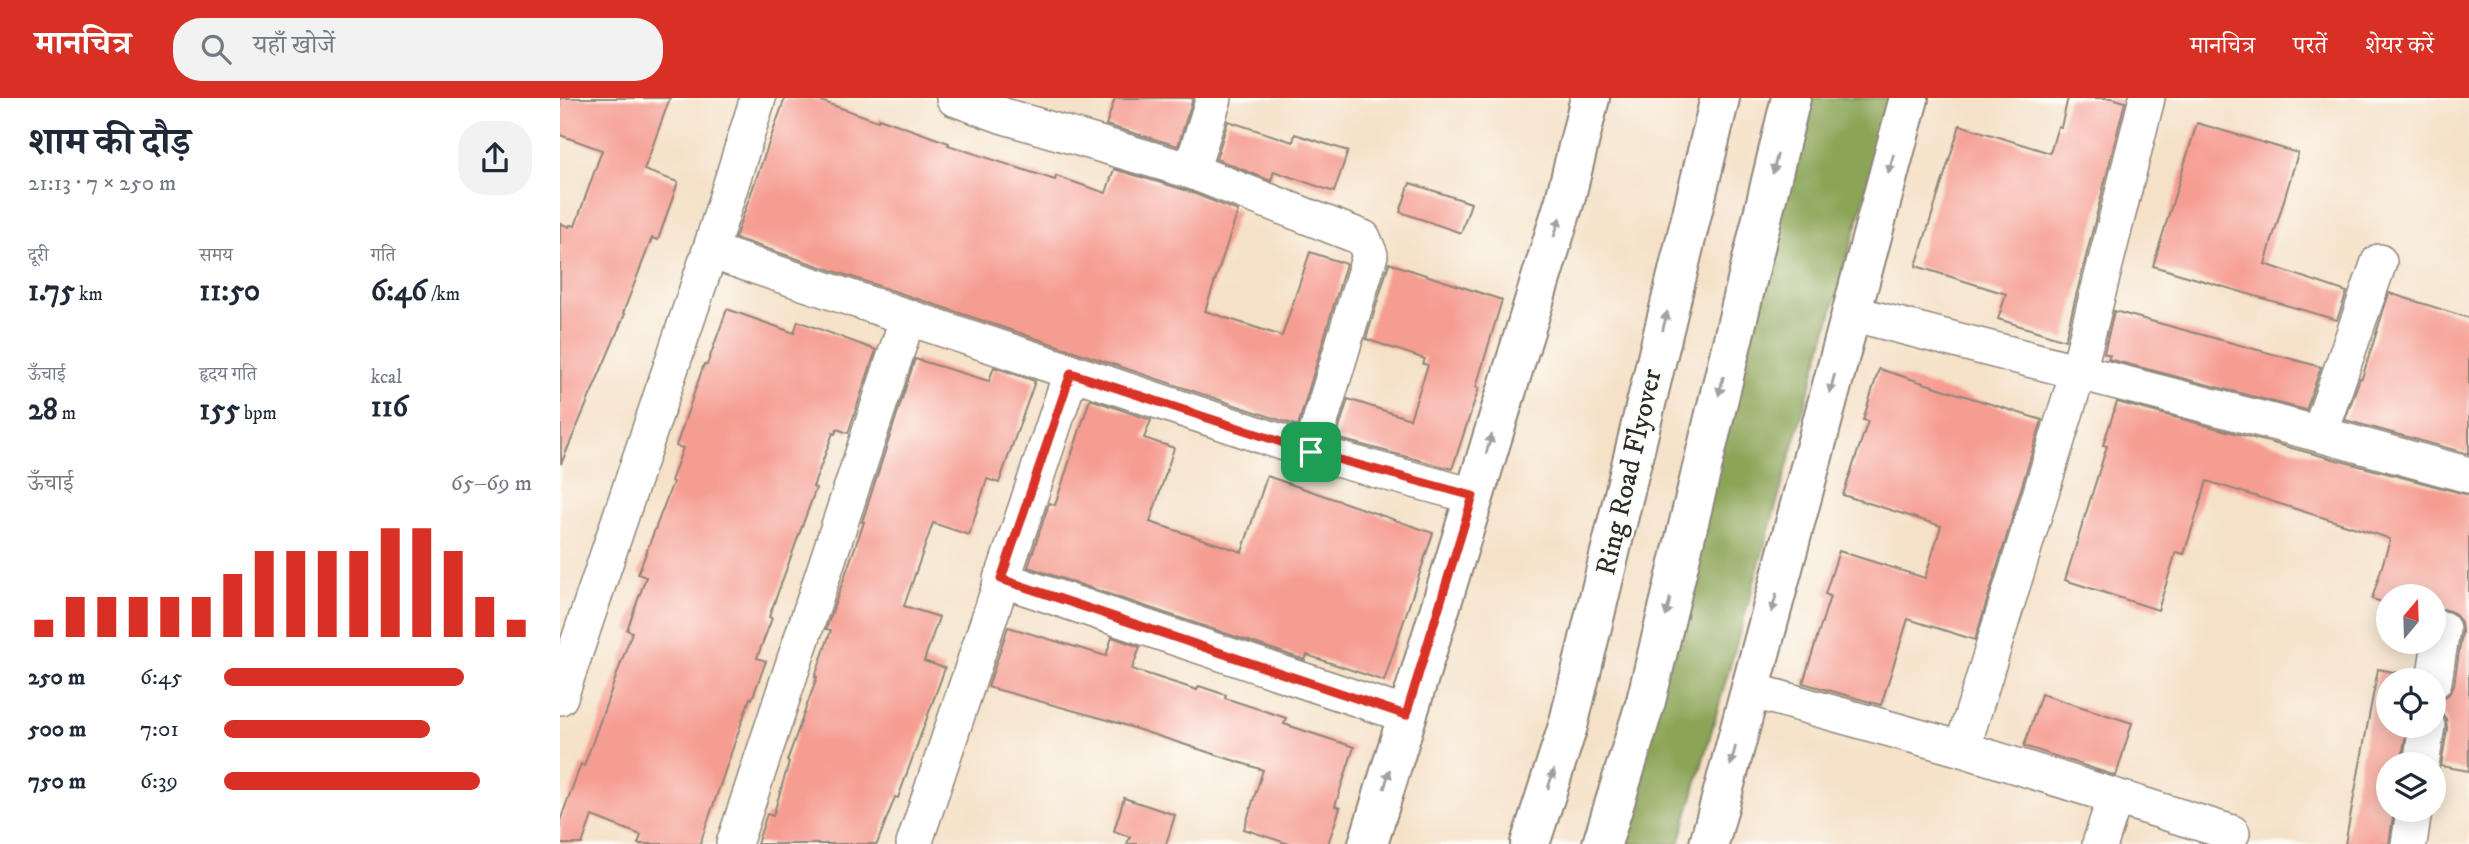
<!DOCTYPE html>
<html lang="hi">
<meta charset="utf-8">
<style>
:root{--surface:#fff;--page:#f2f2f3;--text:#1f2937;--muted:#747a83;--accent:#d93025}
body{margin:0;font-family:"IM FELL DW Pica","Noto Serif Devanagari",serif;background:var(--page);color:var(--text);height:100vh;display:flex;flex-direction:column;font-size:26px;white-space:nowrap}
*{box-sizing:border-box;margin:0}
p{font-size:23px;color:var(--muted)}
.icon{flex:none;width:38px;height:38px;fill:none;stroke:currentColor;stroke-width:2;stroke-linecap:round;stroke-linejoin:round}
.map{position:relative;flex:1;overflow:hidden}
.details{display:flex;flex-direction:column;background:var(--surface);width:560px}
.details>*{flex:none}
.needle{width:46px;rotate:19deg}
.fabs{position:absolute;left:1816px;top:486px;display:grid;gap:14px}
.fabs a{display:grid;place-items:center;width:70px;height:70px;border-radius:50%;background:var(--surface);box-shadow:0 4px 18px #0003;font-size:35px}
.pin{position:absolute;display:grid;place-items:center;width:60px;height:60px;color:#fff;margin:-30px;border-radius:14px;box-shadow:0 4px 10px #0006}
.round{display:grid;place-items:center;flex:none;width:74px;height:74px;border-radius:28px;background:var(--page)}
.summary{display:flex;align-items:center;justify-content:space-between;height:119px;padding:0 28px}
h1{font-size:38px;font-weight:700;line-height:52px}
.metrics{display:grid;grid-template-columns:repeat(3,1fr);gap:10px;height:119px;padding:7px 28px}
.metrics div{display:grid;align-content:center}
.metrics b{font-size:30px;font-weight:700}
.metrics small{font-size:19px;font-weight:400}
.metrics p{font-size:19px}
.chart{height:196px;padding:14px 28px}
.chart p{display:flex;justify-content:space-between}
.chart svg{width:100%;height:126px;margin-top:7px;stroke:var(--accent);stroke-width:6}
ul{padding:0 28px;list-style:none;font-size:23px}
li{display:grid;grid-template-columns:112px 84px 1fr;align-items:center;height:52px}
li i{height:18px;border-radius:9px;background:var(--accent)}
header{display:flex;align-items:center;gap:42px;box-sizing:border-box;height:98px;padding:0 35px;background:var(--accent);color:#fff}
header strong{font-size:33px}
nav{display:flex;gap:38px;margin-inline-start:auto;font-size:24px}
.search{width:490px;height:63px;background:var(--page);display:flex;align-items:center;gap:18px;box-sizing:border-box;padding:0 24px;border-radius:28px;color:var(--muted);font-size:26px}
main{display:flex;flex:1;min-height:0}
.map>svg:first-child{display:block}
.forest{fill:#8ba456;stroke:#5b6840;stroke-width:2}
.building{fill:#f69d92}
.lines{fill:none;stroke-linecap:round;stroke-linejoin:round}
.minor-casing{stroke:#90867a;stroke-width:38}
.tertiary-casing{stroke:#90867a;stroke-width:42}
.primary-casing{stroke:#90867a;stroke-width:42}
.minor{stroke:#fff;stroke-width:35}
.tertiary{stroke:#fff;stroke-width:38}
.primary{stroke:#fff;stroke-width:38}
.oneway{fill:#a0a0a0}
.route-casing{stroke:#fff;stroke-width:14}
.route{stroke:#d93025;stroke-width:9}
.labels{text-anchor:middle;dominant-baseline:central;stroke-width:5;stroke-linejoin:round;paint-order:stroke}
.street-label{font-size:28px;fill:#2b2b2b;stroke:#fdfcf7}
</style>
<header>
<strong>मानचित्र</strong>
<div class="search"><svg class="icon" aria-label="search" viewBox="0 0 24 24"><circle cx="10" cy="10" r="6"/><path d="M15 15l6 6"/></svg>यहाँ खोजें</div>
<nav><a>मानचित्र</a><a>परतें</a><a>शेयर करें</a></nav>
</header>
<main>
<section class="details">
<div class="summary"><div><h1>शाम की दौड़</h1><p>21:13 · 7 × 250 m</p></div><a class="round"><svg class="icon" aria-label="share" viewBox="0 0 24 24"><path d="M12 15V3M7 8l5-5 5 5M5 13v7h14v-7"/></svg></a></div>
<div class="metrics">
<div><p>दूरी</p><b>1.75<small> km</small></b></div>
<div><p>समय</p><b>11:50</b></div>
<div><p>गति</p><b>6:46<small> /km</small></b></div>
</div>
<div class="metrics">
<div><p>ऊँचाई</p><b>28<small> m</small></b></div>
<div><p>हृदय गति</p><b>155<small> bpm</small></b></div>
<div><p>kcal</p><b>116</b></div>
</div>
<div class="chart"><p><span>ऊँचाई</span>65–69 m</p>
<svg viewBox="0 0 160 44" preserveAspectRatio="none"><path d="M5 44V38M15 44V30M25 44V30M35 44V30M45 44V30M55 44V30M65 44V22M75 44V14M85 44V14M95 44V14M105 44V14M115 44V6M125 44V6M135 44V14M145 44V30M155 44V38"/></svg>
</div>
<ul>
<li><b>250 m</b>6:45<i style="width:78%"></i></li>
<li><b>500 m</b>7:01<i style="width:67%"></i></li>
<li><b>750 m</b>6:39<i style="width:83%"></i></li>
</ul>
</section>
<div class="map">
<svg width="1909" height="746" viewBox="0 0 1909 746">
<rect width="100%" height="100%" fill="#fdfcf7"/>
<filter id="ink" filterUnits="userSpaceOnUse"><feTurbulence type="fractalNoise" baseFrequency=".0143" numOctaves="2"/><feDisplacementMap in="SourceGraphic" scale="14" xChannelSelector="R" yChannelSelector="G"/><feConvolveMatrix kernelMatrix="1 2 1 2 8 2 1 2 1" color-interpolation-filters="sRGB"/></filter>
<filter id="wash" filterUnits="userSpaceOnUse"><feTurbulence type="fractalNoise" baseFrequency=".00686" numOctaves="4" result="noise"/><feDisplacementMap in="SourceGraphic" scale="28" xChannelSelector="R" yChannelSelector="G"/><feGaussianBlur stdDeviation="1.57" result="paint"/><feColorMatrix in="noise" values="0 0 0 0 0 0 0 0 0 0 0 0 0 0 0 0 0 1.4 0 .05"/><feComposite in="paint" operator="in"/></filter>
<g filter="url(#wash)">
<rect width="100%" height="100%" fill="#f5e1c8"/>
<polygon class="forest" points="1250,0 1330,0 1313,70 1119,746 1037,746"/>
<g id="blocks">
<g class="building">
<polygon points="0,0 110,0 84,72 118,84 98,142 92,140 63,215 65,216 1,366 0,125 9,129 10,127 15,128 42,52 0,37"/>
<polygon points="225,0 252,0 318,23 319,20 389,45 388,47 495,82 496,78 546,95 554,71 625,92 678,113 645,213 722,238 750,154 786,166 738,328 175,140"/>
<polygon points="555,0 633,0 618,48 546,27"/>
<polygon points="1508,0 1552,0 1565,4 1505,242 1438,221 1446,196 1356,168 1400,27 1490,55 1498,28 1501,29"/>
<polygon points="668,23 733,44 735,36 788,53 774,94 714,73 711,83 656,61"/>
<polygon points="1637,25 1738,55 1705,166 1787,194 1777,222 1593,168"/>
<polygon points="850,85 911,105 901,135 840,114"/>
<polygon points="829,165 942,202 916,289 919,290 892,371 776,340 788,301 850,321 868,267 863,266 865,261 806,241"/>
<polygon points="1829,195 1909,220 1909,356 1785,322 1800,280 1802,280"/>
<polygon points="167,211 234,235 238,223 316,252 288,335 277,331 275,336 273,335 253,389 256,390 209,519 212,520 197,560 206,563 192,601 190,600 140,746 78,746 81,737 32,718 22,746 0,746 0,723 21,666 24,668 72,534 67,532 86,479 78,476 113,384 111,383 123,350 116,348 144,266 147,267"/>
<polygon points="1554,213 1761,269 1746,312 1548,261 1550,257 1544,255"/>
<polygon points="355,261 429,283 434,269 475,283 439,385 427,381 409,437 373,425 344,508 379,519 364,563 385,570 338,700 335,699 317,746 197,746 207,716 213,718 229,664 227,663 257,579 255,579 271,532 266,531 304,424 302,424"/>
<polygon points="1319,271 1482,322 1415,542 1348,521 1321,607 1243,585 1270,498 1265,496 1279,453 1365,480 1381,428 1283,397 1308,323 1303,322"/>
<polygon points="530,301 591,322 584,340 614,350 590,424 682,454 707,378 873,435 824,583 747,557 745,562 468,469 489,405 495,407"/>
<polygon points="1557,304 1909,397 1909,673 1881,668 1887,631 1886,621 1880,613 1874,610 1874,603 1882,601 1889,596 1894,587 1902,534 1901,524 1894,515 1884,511 1874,513 1874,499 1829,499 1829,506 1812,501 1830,442 1825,439 1647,383 1624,456 1616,454 1598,512 1505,482 1547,348 1543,347"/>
<polygon points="448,529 546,558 552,539 580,549 572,571 637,592 639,588 666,597 665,600 726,620 724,626 794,649 775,708 780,710 768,746 729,746 684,731 703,672 555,624 428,589"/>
<polygon points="1818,571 1854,578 1854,583 1829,583 1829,628 1847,628 1841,667 1829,667 1829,712 1834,712 1829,746 1785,746"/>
<polygon points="1481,596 1572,625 1556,678 1464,648"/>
<polygon points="564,700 615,717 606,746 567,746 570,739 554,733"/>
</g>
</g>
</g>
<g filter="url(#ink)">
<use href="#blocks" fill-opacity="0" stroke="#90867a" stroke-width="2"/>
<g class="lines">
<g class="minor-casing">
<g id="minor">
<polyline points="394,0 444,18 631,73 803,140 810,157 751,354"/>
<polyline points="631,73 654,0"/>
<polyline points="150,153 751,354 913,398"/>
<polyline points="1291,215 1759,336 1909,377"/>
<polyline points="1759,336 1819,164"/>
<polyline points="441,481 846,617"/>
<polyline points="1874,583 1882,531"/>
<polyline points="1190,592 1402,651 1518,274 1587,0"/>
<polyline points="0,599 150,153 198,0"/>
<polyline points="1402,651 1672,735"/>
<polyline points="1861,667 1867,628"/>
<polyline points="174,746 348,219"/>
<polyline points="354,746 511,275"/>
<polyline points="1540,746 1555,699"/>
<polyline points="1849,746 1854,712"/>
</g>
</g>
<g class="tertiary-casing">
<g id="tertiary">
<polyline points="808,746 1005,102 1030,0"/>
<polyline points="1149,746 1349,0"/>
</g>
</g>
<g class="primary-casing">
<g id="primary">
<polyline points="970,746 1008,628 1160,0"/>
<polyline points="1042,746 1086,603 1231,0"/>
</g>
</g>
<use href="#minor" class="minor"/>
<use href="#tertiary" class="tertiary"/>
<use href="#primary" class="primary"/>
</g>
<defs><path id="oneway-solid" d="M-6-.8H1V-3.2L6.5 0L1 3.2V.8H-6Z" transform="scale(1.75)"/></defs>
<g class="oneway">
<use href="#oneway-solid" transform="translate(1215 66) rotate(104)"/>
<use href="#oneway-solid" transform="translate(1331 66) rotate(105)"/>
<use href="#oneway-solid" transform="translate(997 129) rotate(-73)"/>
<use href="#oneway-solid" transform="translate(1105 223) rotate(-76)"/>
<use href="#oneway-solid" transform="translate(1272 286) rotate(105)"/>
<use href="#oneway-solid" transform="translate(1161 288) rotate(104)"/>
<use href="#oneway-solid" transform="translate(929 346) rotate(-73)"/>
<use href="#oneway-solid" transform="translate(1214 505) rotate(105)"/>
<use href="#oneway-solid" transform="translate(1108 509) rotate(104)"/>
<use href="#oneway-solid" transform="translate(1173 658) rotate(105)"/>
<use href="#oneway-solid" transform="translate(827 681) rotate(-74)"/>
<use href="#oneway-solid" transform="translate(991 681) rotate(-72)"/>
</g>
</g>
<g class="lines" filter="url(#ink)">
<g class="route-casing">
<polygon id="route" points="511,275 751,354 913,398 846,617 441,481"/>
</g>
<use href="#route" class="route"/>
</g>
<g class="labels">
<g class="street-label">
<text transform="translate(1069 374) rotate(-77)">Ring Road Flyover</text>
</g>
</g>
</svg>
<div class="fabs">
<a><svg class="needle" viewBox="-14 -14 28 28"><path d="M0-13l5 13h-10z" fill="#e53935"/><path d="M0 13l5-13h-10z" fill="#747a83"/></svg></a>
<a><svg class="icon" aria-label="locate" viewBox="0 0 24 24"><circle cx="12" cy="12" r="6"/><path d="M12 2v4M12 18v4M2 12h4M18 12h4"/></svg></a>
<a><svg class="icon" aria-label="layers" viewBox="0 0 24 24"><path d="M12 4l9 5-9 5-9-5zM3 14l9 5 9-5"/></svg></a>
</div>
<div class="pin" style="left:751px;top:354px;background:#1e9e55"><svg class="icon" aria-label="arrive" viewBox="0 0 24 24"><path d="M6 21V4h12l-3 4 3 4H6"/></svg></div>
</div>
</main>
